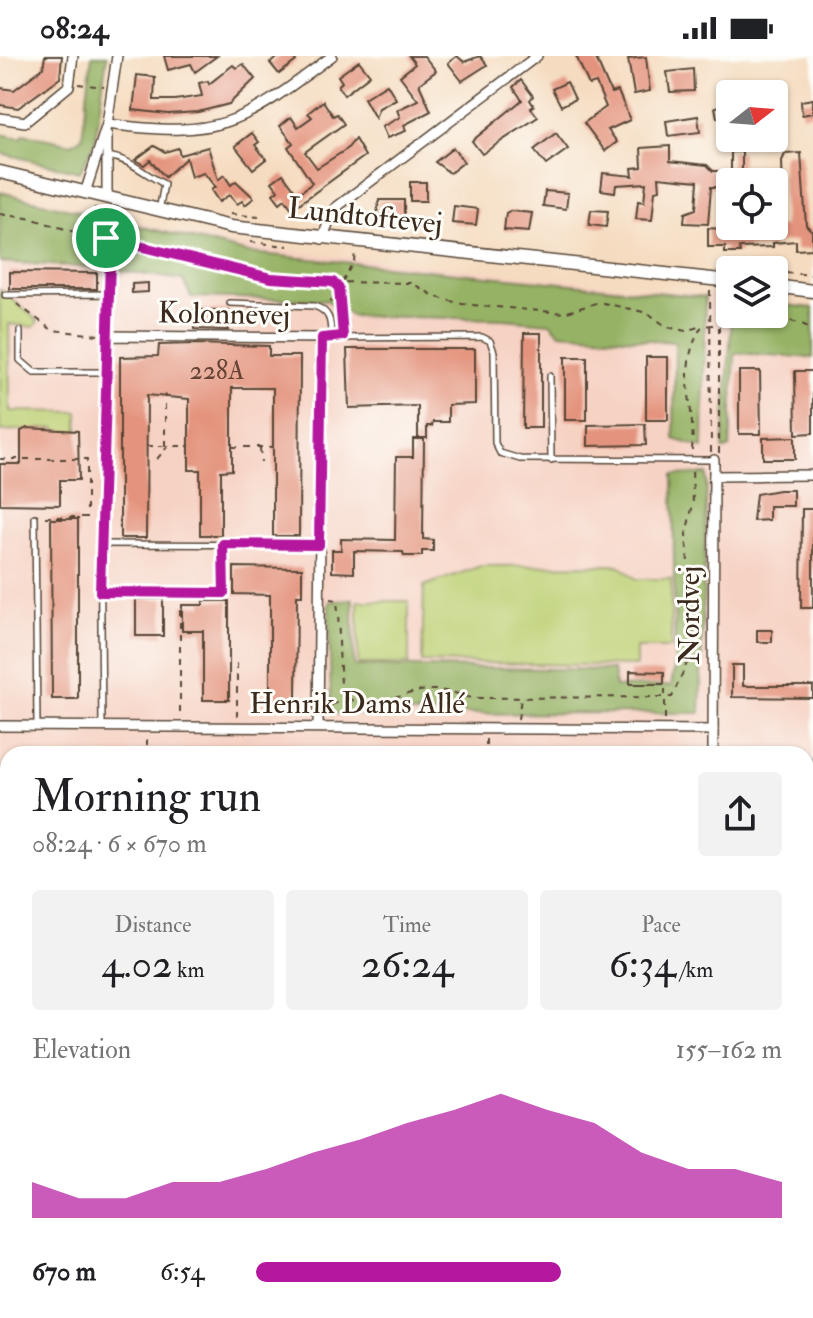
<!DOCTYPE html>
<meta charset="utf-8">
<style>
:root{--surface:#fff;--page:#f2f2f2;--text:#202124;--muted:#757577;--accent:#b5179e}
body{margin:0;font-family:"IM FELL Double Pica",serif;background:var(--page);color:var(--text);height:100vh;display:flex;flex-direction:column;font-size:30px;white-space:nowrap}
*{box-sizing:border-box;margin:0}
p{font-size:26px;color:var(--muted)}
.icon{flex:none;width:44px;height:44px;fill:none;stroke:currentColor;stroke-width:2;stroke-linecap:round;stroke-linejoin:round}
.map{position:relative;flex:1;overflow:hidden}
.panel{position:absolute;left:0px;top:690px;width:814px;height:572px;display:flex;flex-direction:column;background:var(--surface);border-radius:24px 24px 0 0;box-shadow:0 2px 6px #0004}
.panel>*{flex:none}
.needle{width:52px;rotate:73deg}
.fabs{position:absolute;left:716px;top:24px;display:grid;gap:16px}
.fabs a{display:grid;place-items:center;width:72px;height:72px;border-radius:8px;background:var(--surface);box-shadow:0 2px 6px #0004;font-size:40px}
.pin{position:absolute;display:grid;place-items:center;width:68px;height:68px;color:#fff;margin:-34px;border:4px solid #fff;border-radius:50%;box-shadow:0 2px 8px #0007}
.round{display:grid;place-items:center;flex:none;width:84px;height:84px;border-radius:8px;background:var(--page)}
.head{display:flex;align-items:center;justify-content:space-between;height:136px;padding:0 32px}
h1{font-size:44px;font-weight:600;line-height:60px}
.stats{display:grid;grid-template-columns:repeat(3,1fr);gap:12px;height:136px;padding:8px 32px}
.stats div{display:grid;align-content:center;border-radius:8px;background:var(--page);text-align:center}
.stats b{font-size:40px;font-weight:600}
.stats small{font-size:22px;font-weight:400}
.stats p{font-size:22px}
.chart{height:224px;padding:16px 32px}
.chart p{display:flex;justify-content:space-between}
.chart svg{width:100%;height:144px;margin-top:8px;fill:var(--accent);opacity:.7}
ul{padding:0 32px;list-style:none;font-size:26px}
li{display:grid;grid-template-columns:128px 96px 1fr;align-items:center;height:60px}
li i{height:20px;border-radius:10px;background:var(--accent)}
.status{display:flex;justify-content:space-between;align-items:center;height:56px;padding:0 40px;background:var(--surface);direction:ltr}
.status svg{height:22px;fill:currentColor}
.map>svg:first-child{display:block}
.built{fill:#f6d2c3}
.green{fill:#bdd073;stroke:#7c7d48;stroke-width:2}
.forest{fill:#96b265;stroke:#686e42;stroke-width:2}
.building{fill:#e4947e}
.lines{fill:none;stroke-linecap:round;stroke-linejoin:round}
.service-casing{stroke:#574536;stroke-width:8}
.minor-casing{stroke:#574536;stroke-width:12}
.tertiary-casing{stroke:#574536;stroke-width:15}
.path{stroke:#574536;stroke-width:2;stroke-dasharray:6 6;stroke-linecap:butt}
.service{stroke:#fff;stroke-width:5}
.minor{stroke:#fff;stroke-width:9}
.tertiary{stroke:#fff;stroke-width:12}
.route-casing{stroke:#fff;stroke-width:16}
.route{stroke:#b5179e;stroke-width:10}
.labels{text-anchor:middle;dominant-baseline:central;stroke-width:6;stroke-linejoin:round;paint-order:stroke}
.number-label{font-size:26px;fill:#654436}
.street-label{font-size:30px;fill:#3b2a1e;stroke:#fdfcf7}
</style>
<div class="status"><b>08:24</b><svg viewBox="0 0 49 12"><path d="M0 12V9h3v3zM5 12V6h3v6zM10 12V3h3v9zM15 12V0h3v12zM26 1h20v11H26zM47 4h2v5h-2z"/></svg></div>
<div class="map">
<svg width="813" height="1262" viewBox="0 0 813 1262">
<rect width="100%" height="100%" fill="#fdfcf7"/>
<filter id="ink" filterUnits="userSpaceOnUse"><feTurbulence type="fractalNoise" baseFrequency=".0125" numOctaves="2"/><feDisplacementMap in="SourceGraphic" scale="16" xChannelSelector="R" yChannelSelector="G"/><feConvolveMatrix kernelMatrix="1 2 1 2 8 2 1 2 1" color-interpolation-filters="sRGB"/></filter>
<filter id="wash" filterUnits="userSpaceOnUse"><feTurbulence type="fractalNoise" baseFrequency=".006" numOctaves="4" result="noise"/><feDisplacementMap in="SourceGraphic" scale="32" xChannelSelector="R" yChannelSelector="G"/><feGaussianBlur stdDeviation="1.8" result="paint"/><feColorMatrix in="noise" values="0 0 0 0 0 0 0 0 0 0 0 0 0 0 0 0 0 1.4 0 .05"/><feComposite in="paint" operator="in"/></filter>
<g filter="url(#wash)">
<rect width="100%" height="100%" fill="#f5dbbf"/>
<polygon class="built" points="0,134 232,189 730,241 730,258 774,258 774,246 813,250 813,1134 806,1134 806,698 8,698 8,1207 0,1208"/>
<g class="green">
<polygon points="0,233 38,265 34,271 9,268 10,355 78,356 78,375 56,375 56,372 0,375"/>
<polygon points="619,509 636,523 671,523 671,592 636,592 636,610 422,606 424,530 481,510"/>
<rect x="358" y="545" width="51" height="63"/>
<polygon points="244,1254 394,1254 319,1262 247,1262"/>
</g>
<g class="forest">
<polygon points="92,0 107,0 95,85 80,116 0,97 0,78 21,82 23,78 72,88 82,81"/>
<polygon points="0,136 249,197 705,241 703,392 674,383 675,286 560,277 550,267 503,263 352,260 326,244 191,241 183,224 100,212 0,206"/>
<polygon points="774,248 813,252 813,302 735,297 730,391 723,394 732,258 774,258"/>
<polygon points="707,418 700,657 331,658 329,546 353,543 354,610 613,614 615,631 671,630 675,608 673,419"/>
<polygon points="806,705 813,706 813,824 806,824"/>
<polygon points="806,1081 813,1081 813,1130 806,1131"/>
<polygon points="0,1170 8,1170 8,1205 0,1206"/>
</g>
<g id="blocks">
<g class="building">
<polygon points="45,0 62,0 60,22 18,52 0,49 0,32 14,34 43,12"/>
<polygon points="164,0 217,0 195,16 191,8 168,14"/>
<polygon points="280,0 292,0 296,5 279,18 270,7"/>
<polygon points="409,0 424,0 436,15 419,28 431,55 404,69 406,75 387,82 382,71 400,61 397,54 418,44 400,20 415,8"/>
<polygon points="457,0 464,6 480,0 487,9 462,25 448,7"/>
<polygon points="576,0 595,0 611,37 618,35 630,64 608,74 617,86 605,95 584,67 606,51 596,27 589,29"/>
<polygon points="646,1 650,35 634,38 628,3"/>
<polygon points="359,5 370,19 344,39 338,30 342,26 338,20"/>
<polygon points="243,8 255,23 229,48 198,56 168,58 133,54 137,19 155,21 154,44 175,44 202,40 199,27 208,25 209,28 233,9 236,12"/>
<polygon points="693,13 694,35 670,36 667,16"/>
<polygon points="521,24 533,40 530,44 534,50 531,52 538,61 482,98 472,85 522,44 513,31"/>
<polygon points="567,26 575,43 561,50 552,33"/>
<polygon points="387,28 396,43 379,52 375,62 364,42"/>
<polygon points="775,29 777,38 751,38 750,33"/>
<polygon points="730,31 730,62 717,62 715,51 723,50 720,33"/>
<polygon points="813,43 813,57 802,59 801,45"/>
<polygon points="323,45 333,60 337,58 344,68 305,96 317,112 347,93 355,83 365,100 292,153 285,143 280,147 273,138 278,134 272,126 283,118 298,138 312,127 288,91 293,87 280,70 291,61 298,71 312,61 308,57"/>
<polygon points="698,60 700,76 668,80 666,65"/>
<polygon points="252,77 259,86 255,89 266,103 253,113 235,90"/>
<polygon points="556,77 568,93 546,109 534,94"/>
<polygon points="154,90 165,96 178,92 180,99 208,91 218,124 224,119 231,129 236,125 254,142 245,149 242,145 237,148 229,139 219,146 211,134 215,131 204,117 191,121 186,102 165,121 150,104 144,109 135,104"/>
<polygon points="670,90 670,105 707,109 713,115 731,115 731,96 742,96 742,126 730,126 730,131 711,131 708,168 684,167 685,157 696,153 698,125 659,121 660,134 655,135 652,164 636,163 638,145 644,146 646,127 616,129 615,136 601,134 603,117 633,120 632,112 642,111 641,92"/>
<polygon points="453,92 464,106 450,117 435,106"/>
<polygon points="801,97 806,169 812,175 812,193 796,194 796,185 773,187 773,191 739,192 740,197 725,197 725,191 708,191 708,172 769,176 769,170 784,170 782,105 785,98"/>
<rect x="410" y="126" width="16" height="19"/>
<polygon points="545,135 568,137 566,153 543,150"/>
<polygon points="379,144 404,144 404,161 377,159"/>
<polygon points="454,150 478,153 476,169 452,167"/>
<polygon points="591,154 608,155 606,171 589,169"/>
<polygon points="510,155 532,157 529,176 504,174 506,157"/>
<polygon points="10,216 97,217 97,233 10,233"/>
<polygon points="148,227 148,236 132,237 132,228"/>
<polygon points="194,254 228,254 228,274 194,273"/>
<polygon points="524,277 541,277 541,372 523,372"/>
<polygon points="194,288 269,290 269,300 300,300 299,480 273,480 273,332 232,332 232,414 221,415 221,479 200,479 200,414 189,414 189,343 147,339 146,482 120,482 120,301 158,300 159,289"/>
<polygon points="347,293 475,293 475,348 448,349 448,366 433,366 432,370 427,370 427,382 418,382 418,350 349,352"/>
<rect x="565" y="301" width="22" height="63"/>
<rect x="646" y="301" width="22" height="63"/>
<polygon points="739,315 760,315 761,378 739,378"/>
<polygon points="795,315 813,315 813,377 796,378"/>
<polygon points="645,368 646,389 588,390 588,369"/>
<polygon points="27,372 78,375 79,424 60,424 60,449 0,448 0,408 21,408 21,375"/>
<polygon points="795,381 795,403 763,403 763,382"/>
<polygon points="413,383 424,383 423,483 433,484 433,495 422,495 422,500 404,500 403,496 354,495 354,517 332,516 332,494 341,494 341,483 395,484 396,401 413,401"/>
<polygon points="779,434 793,434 793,450 769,450 769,464 753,465 756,438"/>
<polygon points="802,453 813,453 813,552 801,552"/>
<polygon points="51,463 78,463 78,643 52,643"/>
<polygon points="234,511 302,512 302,539 297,539 296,643 270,643 270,539 234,538"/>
<rect x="136" y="543" width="27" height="37"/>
<polygon points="203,545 229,545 229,644 203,644 203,575 182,575 182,549 203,549"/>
<rect x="757" y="574" width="15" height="12"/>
<polygon points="732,609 743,609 743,630 813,630 813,642 732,641"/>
<polygon points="630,615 664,616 664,628 630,628"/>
</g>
</g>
</g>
<g filter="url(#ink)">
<use href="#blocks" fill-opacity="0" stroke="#574536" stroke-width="2"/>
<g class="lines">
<g class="service-casing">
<g id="service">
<path d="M107 100C130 103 143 117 164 128L159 155"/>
<polyline points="5,239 109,238 107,280"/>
<path d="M230 247 314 250C330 255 331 265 331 280"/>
<polyline points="20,275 20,304 34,316 105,316"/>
<polyline points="323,282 482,281 490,285 494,296 495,387 500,397 520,403 714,404"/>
<polyline points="550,320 551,404"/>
<polyline points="35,461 37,669"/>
<polyline points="100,461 102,670"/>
<polyline points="100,488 319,489"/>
<polyline points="100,536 224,537 223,488"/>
<polyline points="0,761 8,761"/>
<polyline points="806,1223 813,1222"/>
<polyline points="21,1254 25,1262"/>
</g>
</g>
<g class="minor-casing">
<g id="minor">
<polyline points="0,62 25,66 69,30 73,0"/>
<path d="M107 68C223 83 241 68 332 0"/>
<polyline points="85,137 107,68 117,0"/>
<polyline points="107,142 107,79"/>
<polyline points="322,183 334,153 537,0"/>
<polyline points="106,363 107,280 322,282 318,671"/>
<polyline points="714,420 813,419"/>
<polyline points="0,670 713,674"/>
<polyline points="713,698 714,404"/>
<polyline points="216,1254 219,1262"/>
<polyline points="229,1254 231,1262"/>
</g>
</g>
<g class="tertiary-casing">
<g id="tertiary">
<polyline points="0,116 231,171 730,225"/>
<polyline points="774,230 813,235"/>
<polyline points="806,1152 813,1152"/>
<polyline points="0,1223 8,1222"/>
</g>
</g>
<g class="path">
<polyline points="78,28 104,31"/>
<polyline points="94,152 119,157"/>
<polyline points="103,155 110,204 109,228"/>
<polyline points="0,158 33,163 87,180 126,185 271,222 333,226 339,232"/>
<polyline points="230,158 259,161"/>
<polyline points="250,186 288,190"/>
<polyline points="719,211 758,214"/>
<polyline points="774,216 813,219"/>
<polyline points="333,226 412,227 436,241 462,248 564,257 599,246 648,257 667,271 686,275 701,270"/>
<polyline points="339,233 343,274"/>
<polyline points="710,234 711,396"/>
<polyline points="330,247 354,205 355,196"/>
<polyline points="17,248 52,274 98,279"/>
<polyline points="147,390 163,390"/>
<polyline points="165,390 165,338"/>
<polyline points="232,391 273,391"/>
<polyline points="260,392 261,406"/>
<path d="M692 394C696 347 675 315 702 270 735 268 785 254 813 274"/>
<polyline points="719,397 719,269 724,235"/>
<polyline points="0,403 87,403 87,462"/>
<polyline points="157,403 168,390 189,390"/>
<polyline points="103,454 104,372"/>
<polyline points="45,461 90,461"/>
<path d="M330 543 337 544C340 575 338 604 342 636 363 660 395 639 420 635 437 632 455 636 471 642L672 641 694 591 686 478 693 448 692 412"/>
<polyline points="180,554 180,662"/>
<polyline points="665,633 665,664"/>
<polyline points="331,649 347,643"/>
<polyline points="237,661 237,606"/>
<polyline points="518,663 521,642"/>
<polyline points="147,683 147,698"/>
<polyline points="486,683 486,698"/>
<polyline points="806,762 813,762"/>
<polyline points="0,1064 8,1064"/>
<polyline points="806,1088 813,1089"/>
<polyline points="0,1155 8,1155"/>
<polyline points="0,1185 8,1185"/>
<polyline points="192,1254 192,1262"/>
</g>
<use href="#service" class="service"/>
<use href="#minor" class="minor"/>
<use href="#tertiary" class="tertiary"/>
</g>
</g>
<g class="lines" filter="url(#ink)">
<g class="route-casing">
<polygon id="route" points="106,182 271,222 333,226 339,232 343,280 322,282 319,489 223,488 224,537 100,536 110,204"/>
</g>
<use href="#route" class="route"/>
</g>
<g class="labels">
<g class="number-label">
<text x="217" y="315">228A</text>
</g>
<g class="street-label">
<text transform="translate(365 160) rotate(6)">Lundtoftevej</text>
<text transform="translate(224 258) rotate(1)">Kolonnevej</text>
<text transform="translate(689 559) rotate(-90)">Nordvej</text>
<text x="357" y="647">Henrik Dams Allé</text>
</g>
</g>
</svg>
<div class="fabs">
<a><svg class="needle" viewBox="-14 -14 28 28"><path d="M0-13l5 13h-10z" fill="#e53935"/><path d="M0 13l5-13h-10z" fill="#757577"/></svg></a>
<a><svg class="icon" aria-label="locate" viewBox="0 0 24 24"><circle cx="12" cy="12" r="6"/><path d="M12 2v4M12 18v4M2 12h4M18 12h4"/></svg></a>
<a><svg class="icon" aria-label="layers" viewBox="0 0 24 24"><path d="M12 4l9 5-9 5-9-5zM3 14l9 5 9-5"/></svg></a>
</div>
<div class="pin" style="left:106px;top:182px;background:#1e9e55"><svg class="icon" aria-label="arrive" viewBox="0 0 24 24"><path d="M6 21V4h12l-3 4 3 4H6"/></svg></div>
<section class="panel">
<div class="head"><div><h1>Morning run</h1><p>08:24 · 6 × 670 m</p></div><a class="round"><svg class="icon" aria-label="share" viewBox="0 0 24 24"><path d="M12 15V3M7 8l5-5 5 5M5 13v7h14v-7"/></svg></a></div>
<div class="stats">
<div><p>Distance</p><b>4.02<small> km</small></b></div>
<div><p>Time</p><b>26:24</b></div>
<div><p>Pace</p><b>6:34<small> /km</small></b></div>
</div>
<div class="chart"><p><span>Elevation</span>155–162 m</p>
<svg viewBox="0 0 160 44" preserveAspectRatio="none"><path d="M0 44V33L10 38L20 38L30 33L40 33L50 29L60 24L70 20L80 15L90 11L100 6L110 11L120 15L130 24L140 29L150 29L160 33V44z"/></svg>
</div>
<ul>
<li><b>670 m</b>6:54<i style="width:58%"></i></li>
</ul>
</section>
</div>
